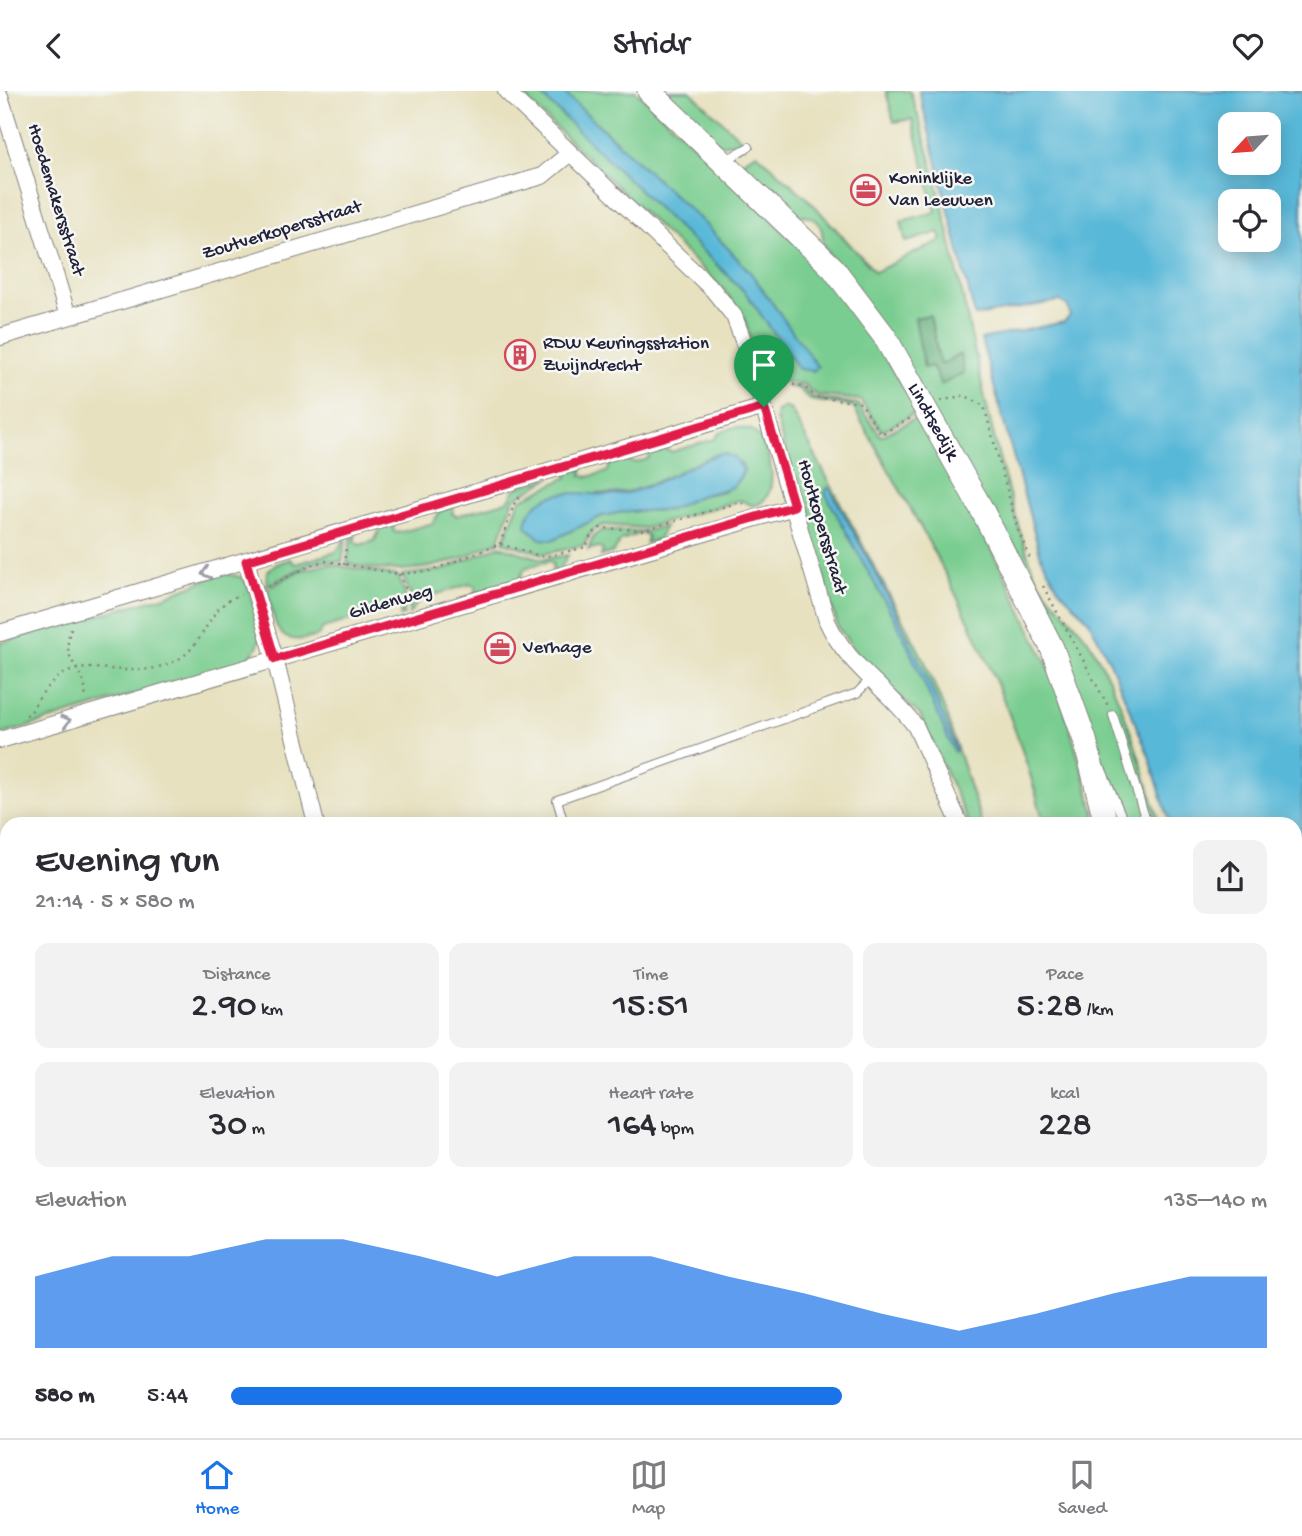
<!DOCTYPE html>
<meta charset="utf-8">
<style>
:root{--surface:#fff;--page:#f2f2f3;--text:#2b2b33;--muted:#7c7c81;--line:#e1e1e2;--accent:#1a73e8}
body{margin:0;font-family:"Gochi Hand",sans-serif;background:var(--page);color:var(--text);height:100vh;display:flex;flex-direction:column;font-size:26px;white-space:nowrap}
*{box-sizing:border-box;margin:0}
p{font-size:23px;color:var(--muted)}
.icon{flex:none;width:38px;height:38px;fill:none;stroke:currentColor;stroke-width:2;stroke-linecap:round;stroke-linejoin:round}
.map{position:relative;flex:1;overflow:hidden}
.sheet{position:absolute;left:0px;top:726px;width:1302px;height:621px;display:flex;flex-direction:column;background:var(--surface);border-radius:21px 21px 0 0;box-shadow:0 4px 18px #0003}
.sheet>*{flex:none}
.needle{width:46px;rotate:244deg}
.buttons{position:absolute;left:1218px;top:21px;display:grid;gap:14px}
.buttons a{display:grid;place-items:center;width:63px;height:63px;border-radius:14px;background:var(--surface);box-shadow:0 4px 18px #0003;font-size:35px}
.pin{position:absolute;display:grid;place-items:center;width:60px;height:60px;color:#fff;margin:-72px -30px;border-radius:50% 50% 50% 0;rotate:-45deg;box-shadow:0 0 7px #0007}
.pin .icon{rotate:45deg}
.round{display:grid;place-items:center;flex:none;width:74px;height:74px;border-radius:14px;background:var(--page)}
.headline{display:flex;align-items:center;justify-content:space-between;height:119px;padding:0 35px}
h1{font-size:38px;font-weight:600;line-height:52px}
.metrics{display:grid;grid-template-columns:repeat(3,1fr);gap:10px;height:119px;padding:7px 35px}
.metrics div{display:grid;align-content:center;border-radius:14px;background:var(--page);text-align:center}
.metrics b{font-size:35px;font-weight:600}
.metrics small{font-size:19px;font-weight:400}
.metrics p{font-size:19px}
.chart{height:196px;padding:14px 35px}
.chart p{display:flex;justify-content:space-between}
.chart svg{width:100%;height:126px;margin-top:7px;fill:var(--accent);opacity:.7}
ul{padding:0 35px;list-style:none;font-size:23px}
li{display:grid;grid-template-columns:112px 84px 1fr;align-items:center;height:52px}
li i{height:18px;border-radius:9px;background:var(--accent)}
header{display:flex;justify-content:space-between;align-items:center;height:91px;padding:0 35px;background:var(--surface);font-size:32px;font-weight:600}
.dock{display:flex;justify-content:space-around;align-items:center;height:98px;border-top:2px solid var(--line);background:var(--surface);font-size:19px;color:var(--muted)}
.dock a{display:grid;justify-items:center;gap:4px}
.dock .on{color:var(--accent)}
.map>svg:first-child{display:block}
.green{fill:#7acd90;stroke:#4e7866;stroke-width:2;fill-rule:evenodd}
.forest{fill:#63b07a;stroke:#42695a;stroke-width:2}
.water{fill:#59b8d8;stroke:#3e6d8a;stroke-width:2;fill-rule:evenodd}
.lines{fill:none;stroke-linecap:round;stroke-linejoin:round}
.lane-casing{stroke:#84827d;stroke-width:10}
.street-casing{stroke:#84827d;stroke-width:18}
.secondary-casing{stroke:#84827d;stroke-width:25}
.path{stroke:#84827d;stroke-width:2.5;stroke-dasharray:2 5;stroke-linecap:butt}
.lane{stroke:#fff;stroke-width:8}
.street{stroke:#fff;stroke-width:16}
.secondary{stroke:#fff;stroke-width:23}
.oneway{stroke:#9c9ca7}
.route-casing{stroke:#fff;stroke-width:14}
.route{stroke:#e11d48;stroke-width:9}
.labels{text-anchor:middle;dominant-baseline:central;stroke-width:5;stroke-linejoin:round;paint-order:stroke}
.poi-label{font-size:19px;fill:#22223b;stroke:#f6f6f2;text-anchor:start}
.street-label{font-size:19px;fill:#22223b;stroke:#f6f6f2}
</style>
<header><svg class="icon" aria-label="back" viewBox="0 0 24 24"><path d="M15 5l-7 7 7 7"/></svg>Stridr<svg class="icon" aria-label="heart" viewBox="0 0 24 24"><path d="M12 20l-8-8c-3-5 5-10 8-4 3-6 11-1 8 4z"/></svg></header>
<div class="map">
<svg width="1302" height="1347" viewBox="0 0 1302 1347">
<rect width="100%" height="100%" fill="#f6f6f2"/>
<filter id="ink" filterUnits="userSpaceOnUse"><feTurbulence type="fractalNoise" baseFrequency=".0143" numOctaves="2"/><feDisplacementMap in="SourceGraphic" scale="14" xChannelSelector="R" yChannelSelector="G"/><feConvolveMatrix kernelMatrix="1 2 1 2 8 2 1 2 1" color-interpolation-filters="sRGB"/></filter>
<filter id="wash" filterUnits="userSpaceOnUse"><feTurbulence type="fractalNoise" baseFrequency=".00686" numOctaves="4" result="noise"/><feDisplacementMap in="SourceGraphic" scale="28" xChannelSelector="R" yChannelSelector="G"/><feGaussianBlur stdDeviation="1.57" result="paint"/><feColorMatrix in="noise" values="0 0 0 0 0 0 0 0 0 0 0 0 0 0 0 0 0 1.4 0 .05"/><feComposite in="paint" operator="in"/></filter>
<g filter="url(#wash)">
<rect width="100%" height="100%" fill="#e7e1bf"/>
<g class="green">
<polygon points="518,0 537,0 561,22 745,201 778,245 788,266 817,275 703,131 562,0 636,0 741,98 840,197 919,320 882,340 860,309 816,304 803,293 780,290 774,275 761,280 744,227 724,199"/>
<polygon points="657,0 690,0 743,50 719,54"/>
<path d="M886 0H910C962 156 977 321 1032 476 1045 509 1076 527 1093 557 1124 610 1142 675 1160 733H1128L1085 633 1064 575 823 152C823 119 805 128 786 120 774 114 751 86 741 75L744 69 757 62 812 112 875 181 942 149 939 141 906 151 901 130 936 121 912 28 894 31ZM930 224 941 294 932 275Z"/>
<path d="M786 295 801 296 814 307 857 313 881 345 922 324 951 374 1057 593 1098 733H1044C1007 584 931 453 856 321L852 315 810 309 799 298Z"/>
<polygon points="785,316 791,319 924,569 945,620 982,733 969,733 920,624 866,575 838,536 776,328 777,320"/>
<path d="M735 336 752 339C770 354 784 406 754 415L740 409 645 437 603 434 592 440 584 454 544 463 503 451 520 409 568 386 567 381 583 377 581 384 587 386 607 381 614 367 630 363 629 370 635 372 648 368 656 355 668 352 666 359 671 361 715 348 720 341ZM722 362 742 374 744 379 740 388 725 400 699 405 670 419 623 421 602 425 552 449 597 402C641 408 681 375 722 362Z"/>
<path d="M552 386 514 408 498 451C486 454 474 462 462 467 424 481 387 483 347 472L351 445 356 444 354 451 360 454 374 450 381 437 394 433 393 440 398 442 433 432 441 419 454 416 452 423 457 425 508 410 516 397Z"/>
<polygon points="665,435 658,449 646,452 648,445 642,442 621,449 614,461 601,465 603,459 598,456 588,459 594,445 602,439 644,441"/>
<path d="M346 447 342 471C310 465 294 484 266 494L267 481 274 474 290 468 295 473 336 461Z"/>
<polygon points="499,455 542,468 568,464 560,478 552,480 553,472 549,470 525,477 519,490 474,503 476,496 470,493 421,508 409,523 410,502 402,484 443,479"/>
<path d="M330 473 398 485 405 502 404 524 400 525 401 518 396 515 323 537 318 545C273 558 277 534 267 498L299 480Z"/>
<path d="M223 482 240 486 247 492C255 522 275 553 241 571L0 644V552L166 505Z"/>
<polygon points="0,1220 7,1242 7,1340 31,1341 32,1347 0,1347"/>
<polygon points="644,1340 694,1340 694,1341 654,1347 605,1347"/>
<polygon points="1014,1340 1142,1340 1150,1347 1010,1347"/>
</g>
<polygon class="forest" points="930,224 940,274 960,263 964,282 941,294 932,275 924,277 915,227"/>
<g class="water">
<polygon points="537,0 562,0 703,131 750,181 817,275 814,280 799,278 745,201"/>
<path d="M919 0H1302V1191L1295 1170V733H1170L1149 665 1110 571 1089 530 1058 497 1041 466 981 248 1064 231 1070 225 1068 215 1060 210 975 225ZM1269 33V72H1230V33ZM1269 110V149H1230V110Z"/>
<path d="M722 362 734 366 744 379 733 396 699 405 670 419 623 421 602 425 552 449 540 448 526 435C527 424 533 415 543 409 564 397 588 404 611 404 649 403 686 373 722 362Z"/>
<path d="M827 397 830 398C877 483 922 567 956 659L954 661 902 542 825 402Z"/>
<polygon points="694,1340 725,1341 683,1347 655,1347"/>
</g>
</g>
<g filter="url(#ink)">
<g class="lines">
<g class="lane-casing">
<g id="lane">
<polyline points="726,69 749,56"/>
<polyline points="1113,624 1147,733"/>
<polyline points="1102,679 1125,733"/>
<polyline points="564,733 557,709 857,602 870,589"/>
<polyline points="1154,1340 1164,1347"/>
<polyline points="1223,1347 1243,1340"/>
</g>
</g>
<g class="street-casing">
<g id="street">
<path d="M506 0 713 199 734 225 747 260 827 530C847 575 888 597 916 636L960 733"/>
<polyline points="0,5 68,225"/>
<polyline points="0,246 542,85 570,62"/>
<polyline points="246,470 275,568 316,733"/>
<polyline points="0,542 764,316"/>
<polyline points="0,649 794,416"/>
<polyline points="0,1171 7,1193"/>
<polyline points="49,1340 50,1347"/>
<polyline points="450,1340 451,1347"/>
<polyline points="559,1347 599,1340"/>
<polyline points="975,1347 980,1340"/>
</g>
</g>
<g class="secondary-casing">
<g id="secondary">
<path id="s1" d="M649 0 833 177 885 246 981 417 1052 557 1085 649 1106 733"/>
<polyline points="1003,1347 1007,1340"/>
</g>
</g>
<g class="path">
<polyline points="768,279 773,277 780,292 803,295 816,306 861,312 881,343 911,327"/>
<polyline points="941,310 964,304 984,315 1018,439 1031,470"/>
<polyline points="500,453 515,411 522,404"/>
<polyline points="344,474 346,456"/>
<polyline points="399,483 408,502 408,512"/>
<polyline points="1043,495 1108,615"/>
<polyline points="268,496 315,472 327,470 399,483 430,480 500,453 544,466 586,456 591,444 600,437 644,439 740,411 747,415"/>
<path d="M71 537C58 574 89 576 85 608"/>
<path d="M26 624 30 623C70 542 113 599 175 570 207 555 206 513 241 504"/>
<polyline points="1080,1340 1086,1347"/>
</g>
<use href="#lane" class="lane"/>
<use href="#street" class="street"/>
<use href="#secondary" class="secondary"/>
</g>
<defs><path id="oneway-chevron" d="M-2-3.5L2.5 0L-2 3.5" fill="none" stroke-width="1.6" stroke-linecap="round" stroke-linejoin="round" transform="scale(1.75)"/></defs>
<g class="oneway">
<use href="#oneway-chevron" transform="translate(206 482) rotate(164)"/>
<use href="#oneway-chevron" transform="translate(66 630) rotate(-16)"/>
</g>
</g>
<g class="lines" filter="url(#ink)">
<g class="route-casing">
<polygon id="route" points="764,316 794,415 275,568 246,470"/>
</g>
<use href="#route" class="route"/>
</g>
<defs>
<g id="office-ring" transform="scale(1.575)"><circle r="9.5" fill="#f6f6f2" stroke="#d1495b" stroke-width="1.5"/><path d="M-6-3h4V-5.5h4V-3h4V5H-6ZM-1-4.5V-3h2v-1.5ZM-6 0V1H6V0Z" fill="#d1495b"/></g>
<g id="building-ring" transform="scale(1.575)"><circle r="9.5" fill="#f6f6f2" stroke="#d1495b" stroke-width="1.5"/><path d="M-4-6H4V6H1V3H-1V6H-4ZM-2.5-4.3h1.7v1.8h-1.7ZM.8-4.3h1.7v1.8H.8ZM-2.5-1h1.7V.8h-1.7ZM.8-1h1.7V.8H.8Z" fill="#d1495b"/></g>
</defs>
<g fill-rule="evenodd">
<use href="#office-ring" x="866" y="99"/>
<use href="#building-ring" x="520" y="264"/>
<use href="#office-ring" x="500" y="557"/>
</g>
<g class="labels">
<g class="poi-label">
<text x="889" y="88">Koninklijke<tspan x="889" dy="22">Van Leeuwen</tspan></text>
<text x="543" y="253">RDW Keuringsstation<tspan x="543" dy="22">Zwijndrecht</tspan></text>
<text x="523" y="557">Verhage</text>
</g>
<g class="street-label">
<text transform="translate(55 109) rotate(73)">Hoedemakersstraat</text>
<text transform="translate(282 140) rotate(-17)">Zoutverkopersstraat</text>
<text stroke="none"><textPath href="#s1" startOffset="439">Lindtsedijk</textPath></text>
<text transform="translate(821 436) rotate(74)">Houtkopersstraat</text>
<text transform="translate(391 512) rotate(-16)">Gildenweg</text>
</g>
</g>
</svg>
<div class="buttons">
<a><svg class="needle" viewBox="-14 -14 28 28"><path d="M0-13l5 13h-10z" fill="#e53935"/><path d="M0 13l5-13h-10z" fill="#7c7c81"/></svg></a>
<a><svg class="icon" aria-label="locate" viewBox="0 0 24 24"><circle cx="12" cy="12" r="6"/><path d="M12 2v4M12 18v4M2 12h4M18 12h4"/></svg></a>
</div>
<div class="pin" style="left:764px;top:316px;background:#1e9e55"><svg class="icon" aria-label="arrive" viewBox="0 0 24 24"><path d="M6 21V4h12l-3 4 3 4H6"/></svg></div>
<section class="sheet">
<div class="headline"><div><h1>Evening run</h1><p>21:14 · 5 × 580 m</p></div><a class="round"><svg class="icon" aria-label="share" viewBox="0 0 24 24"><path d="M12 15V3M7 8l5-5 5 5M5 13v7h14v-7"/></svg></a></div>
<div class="metrics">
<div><p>Distance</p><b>2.90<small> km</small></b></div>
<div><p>Time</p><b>15:51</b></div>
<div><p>Pace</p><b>5:28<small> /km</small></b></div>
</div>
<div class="metrics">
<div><p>Elevation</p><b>30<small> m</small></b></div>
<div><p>Heart rate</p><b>164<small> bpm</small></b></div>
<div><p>kcal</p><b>228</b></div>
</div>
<div class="chart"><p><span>Elevation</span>135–140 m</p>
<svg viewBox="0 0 160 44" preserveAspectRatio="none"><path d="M0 44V19L10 12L20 12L30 6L40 6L50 12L60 19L70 12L80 12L90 19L100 25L110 32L120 38L130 32L140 25L150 19L160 19V44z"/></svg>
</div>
<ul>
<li><b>580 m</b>5:44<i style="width:59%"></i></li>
</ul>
</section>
</div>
<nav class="dock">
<a class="on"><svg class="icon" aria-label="home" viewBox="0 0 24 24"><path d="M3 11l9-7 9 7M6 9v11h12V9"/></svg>Home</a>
<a><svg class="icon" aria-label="map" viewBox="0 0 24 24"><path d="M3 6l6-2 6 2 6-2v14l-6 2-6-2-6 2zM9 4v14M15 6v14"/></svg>Map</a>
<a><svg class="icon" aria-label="saved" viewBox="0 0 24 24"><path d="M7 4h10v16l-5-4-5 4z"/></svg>Saved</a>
</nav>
